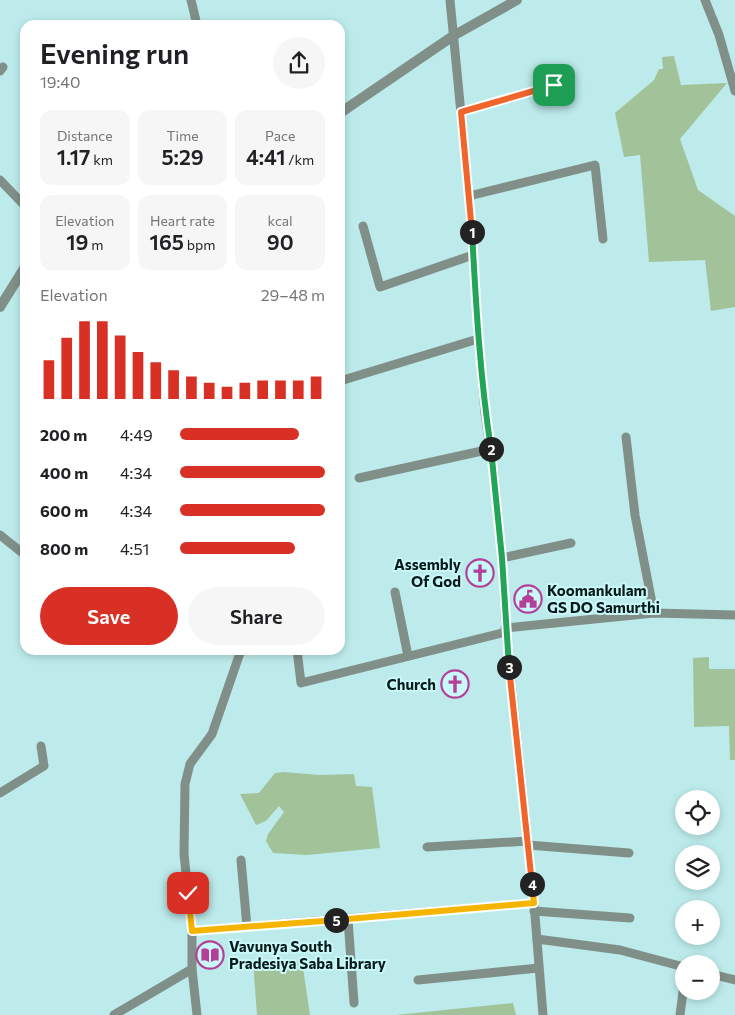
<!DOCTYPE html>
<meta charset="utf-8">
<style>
:root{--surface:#fff;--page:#f6f6f6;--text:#202124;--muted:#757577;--accent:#d93025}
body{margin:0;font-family:Commissioner,sans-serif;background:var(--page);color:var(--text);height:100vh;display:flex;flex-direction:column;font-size:19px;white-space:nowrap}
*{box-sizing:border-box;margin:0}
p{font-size:16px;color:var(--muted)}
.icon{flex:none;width:28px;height:28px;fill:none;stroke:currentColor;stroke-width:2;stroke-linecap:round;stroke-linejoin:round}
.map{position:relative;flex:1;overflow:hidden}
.side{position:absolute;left:20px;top:20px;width:325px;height:635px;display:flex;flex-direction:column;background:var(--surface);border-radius:15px;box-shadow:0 2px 8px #0003}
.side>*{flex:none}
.controls{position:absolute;left:675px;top:790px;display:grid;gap:10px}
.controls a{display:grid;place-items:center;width:45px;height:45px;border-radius:50%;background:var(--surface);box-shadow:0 2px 8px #0003;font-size:25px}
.pin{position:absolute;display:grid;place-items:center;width:42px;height:42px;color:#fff;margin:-21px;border-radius:10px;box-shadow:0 2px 8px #0006}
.km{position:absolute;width:25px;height:25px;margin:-12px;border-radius:50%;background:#222;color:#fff;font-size:14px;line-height:25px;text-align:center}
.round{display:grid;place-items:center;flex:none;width:52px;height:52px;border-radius:26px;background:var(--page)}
.summary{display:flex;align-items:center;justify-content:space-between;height:85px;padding:0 20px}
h1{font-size:28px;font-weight:600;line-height:38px}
.stats{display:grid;grid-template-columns:repeat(3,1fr);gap:8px;height:85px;padding:5px 20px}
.stats div{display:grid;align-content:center;border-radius:12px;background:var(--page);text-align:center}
.stats b{font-size:21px;font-weight:600}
.stats small{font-size:14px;font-weight:400}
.stats p{font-size:14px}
.chart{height:140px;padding:10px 20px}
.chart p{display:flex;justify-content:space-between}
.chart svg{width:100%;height:90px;margin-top:5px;stroke:var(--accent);stroke-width:6}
.cta{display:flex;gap:10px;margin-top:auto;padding:10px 20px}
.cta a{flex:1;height:58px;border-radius:30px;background:var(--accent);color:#fff;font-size:20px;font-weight:600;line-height:58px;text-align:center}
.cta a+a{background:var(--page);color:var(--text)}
ul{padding:0 20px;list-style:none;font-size:16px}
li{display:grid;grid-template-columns:80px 60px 1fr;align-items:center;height:38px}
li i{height:12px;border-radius:6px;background:var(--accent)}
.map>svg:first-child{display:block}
.green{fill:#a2c29a}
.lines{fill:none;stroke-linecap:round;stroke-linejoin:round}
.minor{stroke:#809089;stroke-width:9}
.tertiary{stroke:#809089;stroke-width:10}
.split-1-casing{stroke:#fff;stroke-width:10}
.split-2-casing{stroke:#fff;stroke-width:10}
.split-3-casing{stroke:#fff;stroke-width:10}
.split-4-casing{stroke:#fff;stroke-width:10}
.split-5-casing{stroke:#fff;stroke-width:10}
.split-6-casing{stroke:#fff;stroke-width:10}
.split-1{stroke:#f0652b;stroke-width:6}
.split-2{stroke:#22a559;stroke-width:6}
.split-3{stroke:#22a559;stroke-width:6}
.split-4{stroke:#f0652b;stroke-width:6}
.split-5{stroke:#f5b400;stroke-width:6}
.split-6{stroke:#f5b400;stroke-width:6}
.labels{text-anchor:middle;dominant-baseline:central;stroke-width:4;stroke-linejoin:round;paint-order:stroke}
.poi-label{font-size:15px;font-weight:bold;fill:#081a1a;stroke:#c9f8f8;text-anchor:end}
</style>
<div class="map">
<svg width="735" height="1015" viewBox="0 0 735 1015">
<rect width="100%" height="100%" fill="#bdebeb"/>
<g class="green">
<polygon points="674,56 681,85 727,83 680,139 698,190 735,216 735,307 711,311 705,260 649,262 640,155 624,157 615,113 654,80 659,69 663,69 662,57"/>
<polygon points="709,657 709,669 735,669 735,760 730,760 729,726 694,727 693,658"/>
<polygon points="283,772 320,775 354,774 356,786 372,787 380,848 307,855 273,853 266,841 268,834 284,812 279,806 266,821 256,825 240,794 259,793 275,773"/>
<polygon points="302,961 310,1015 257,1015 253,962"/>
<polygon points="513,1003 516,1015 394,1015 396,1015"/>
</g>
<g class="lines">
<g class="minor">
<polyline points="191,0 197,25"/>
<polyline points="450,0 469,196 479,344 485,413 494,474 502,558 506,632 534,903 543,1015"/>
<polyline points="705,0 719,35 735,91"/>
<polyline points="0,71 3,67"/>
<polyline points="461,112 555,85"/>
<polyline points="0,180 25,206"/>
<polyline points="469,196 595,165 603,239"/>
<polyline points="363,226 380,287 473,255"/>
<polyline points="340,381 478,339"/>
<polyline points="626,437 635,515 654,613"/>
<polyline points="359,478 491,449"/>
<polyline points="0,535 25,555"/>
<polyline points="502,558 571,543"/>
<polyline points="395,592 408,656"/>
<polyline points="505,628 654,613 735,615"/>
<polyline points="297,650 301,683 506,632"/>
<polyline points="0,793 44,766 41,746"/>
<polyline points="528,845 629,853"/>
<polyline points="427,847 528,841"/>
<polyline points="241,860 247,927"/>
<polyline points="534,911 630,918"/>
<polyline points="348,919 354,1003"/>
<polyline points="192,931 534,903"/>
<polyline points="537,939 620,950 684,967"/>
<polyline points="711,974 735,980"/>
<polyline points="418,980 539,968"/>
<polyline points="114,1015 192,969"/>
<polyline points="197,1015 192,969 192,931 184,854 185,784 190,764 212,734 241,650"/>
<polyline points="680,1015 684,984"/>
</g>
<g class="tertiary">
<polyline points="340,113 453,36 517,0"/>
<polyline points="0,307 25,267"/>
</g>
</g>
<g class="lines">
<g class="split-1-casing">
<polyline id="split-1" points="472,232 461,112 554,85"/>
</g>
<g class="split-2-casing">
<path id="split-2" d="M472 232C476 305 480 377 491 449"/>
</g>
<g class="split-3-casing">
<polyline id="split-3" points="491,449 502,558 509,667"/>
</g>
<g class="split-4-casing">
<polyline id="split-4" points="509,667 532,884"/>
</g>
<g class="split-5-casing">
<polyline id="split-5" points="336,920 534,903 532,884"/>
</g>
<g class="split-6-casing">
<polyline id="split-6" points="188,893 192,931 336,920"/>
</g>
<use href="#split-1" class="split-1"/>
<use href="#split-2" class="split-2"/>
<use href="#split-3" class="split-3"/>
<use href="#split-4" class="split-4"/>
<use href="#split-5" class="split-5"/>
<use href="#split-6" class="split-6"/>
</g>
<defs>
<g id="church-ring" transform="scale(1.4375)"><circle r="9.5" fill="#c9f8f8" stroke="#b33f98" stroke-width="1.5"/><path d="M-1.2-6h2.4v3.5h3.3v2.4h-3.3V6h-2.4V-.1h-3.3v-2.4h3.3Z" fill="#b33f98"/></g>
<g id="civic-ring" transform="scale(1.4375)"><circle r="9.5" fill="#c9f8f8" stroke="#b33f98" stroke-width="1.5"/><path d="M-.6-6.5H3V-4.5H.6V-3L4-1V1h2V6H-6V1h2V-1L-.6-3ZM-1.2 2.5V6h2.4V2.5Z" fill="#b33f98"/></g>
<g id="library-ring" transform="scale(1.4375)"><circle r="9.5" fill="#c9f8f8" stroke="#b33f98" stroke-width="1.5"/><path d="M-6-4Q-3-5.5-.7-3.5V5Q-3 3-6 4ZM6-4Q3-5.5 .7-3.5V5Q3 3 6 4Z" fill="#b33f98"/></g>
</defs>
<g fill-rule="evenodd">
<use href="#church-ring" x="480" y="573"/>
<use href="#civic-ring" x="528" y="599"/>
<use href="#church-ring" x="455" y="684"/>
<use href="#library-ring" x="210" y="955"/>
</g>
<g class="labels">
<g class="poi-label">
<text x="461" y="564">Assembly<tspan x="461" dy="17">Of God</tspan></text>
<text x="547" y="590" text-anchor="start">Koomankulam<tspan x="547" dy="17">GS DO Samurthi</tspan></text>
<text x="436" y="684">Church</text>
<text x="229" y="946" text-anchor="start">Vavunya South<tspan x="229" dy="17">Pradesiya Saba Library</tspan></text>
</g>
</g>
</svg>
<div class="controls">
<a><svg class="icon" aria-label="locate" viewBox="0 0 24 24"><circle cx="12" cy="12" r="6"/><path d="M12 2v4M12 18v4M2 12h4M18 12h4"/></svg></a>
<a><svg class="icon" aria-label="layers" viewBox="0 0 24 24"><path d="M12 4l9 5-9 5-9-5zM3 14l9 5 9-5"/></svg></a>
<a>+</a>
<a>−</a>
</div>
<div class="pin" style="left:554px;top:85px;background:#1e9e55"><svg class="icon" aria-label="arrive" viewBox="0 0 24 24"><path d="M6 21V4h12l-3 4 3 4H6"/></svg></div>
<div class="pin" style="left:188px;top:893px;background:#d93025"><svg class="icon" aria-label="check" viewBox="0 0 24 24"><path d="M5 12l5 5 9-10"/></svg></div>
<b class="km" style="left:472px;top:232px">1</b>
<b class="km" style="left:491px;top:449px">2</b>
<b class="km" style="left:509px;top:667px">3</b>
<b class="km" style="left:532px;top:884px">4</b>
<b class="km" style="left:336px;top:920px">5</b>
<section class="side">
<div class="summary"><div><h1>Evening run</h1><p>19:40</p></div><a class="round"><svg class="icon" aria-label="share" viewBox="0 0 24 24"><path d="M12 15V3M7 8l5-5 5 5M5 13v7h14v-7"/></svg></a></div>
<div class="stats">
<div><p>Distance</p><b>1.17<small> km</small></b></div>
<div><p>Time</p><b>5:29</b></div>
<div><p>Pace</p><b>4:41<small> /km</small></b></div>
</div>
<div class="stats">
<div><p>Elevation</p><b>19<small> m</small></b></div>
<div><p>Heart rate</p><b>165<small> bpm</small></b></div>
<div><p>kcal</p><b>90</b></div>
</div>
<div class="chart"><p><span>Elevation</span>29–48 m</p>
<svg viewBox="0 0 160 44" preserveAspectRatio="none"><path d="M5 44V25M15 44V14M25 44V6M35 44V6M45 44V13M55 44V21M65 44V26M75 44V30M85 44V33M95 44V36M105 44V38M115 44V36M125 44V35M135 44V35M145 44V35M155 44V33"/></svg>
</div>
<ul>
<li><b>200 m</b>4:49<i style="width:82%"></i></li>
<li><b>400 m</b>4:34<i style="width:100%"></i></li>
<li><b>600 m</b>4:34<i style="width:100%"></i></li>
<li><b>800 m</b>4:51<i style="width:79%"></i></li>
</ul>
<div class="cta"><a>Save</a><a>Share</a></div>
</section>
</div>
